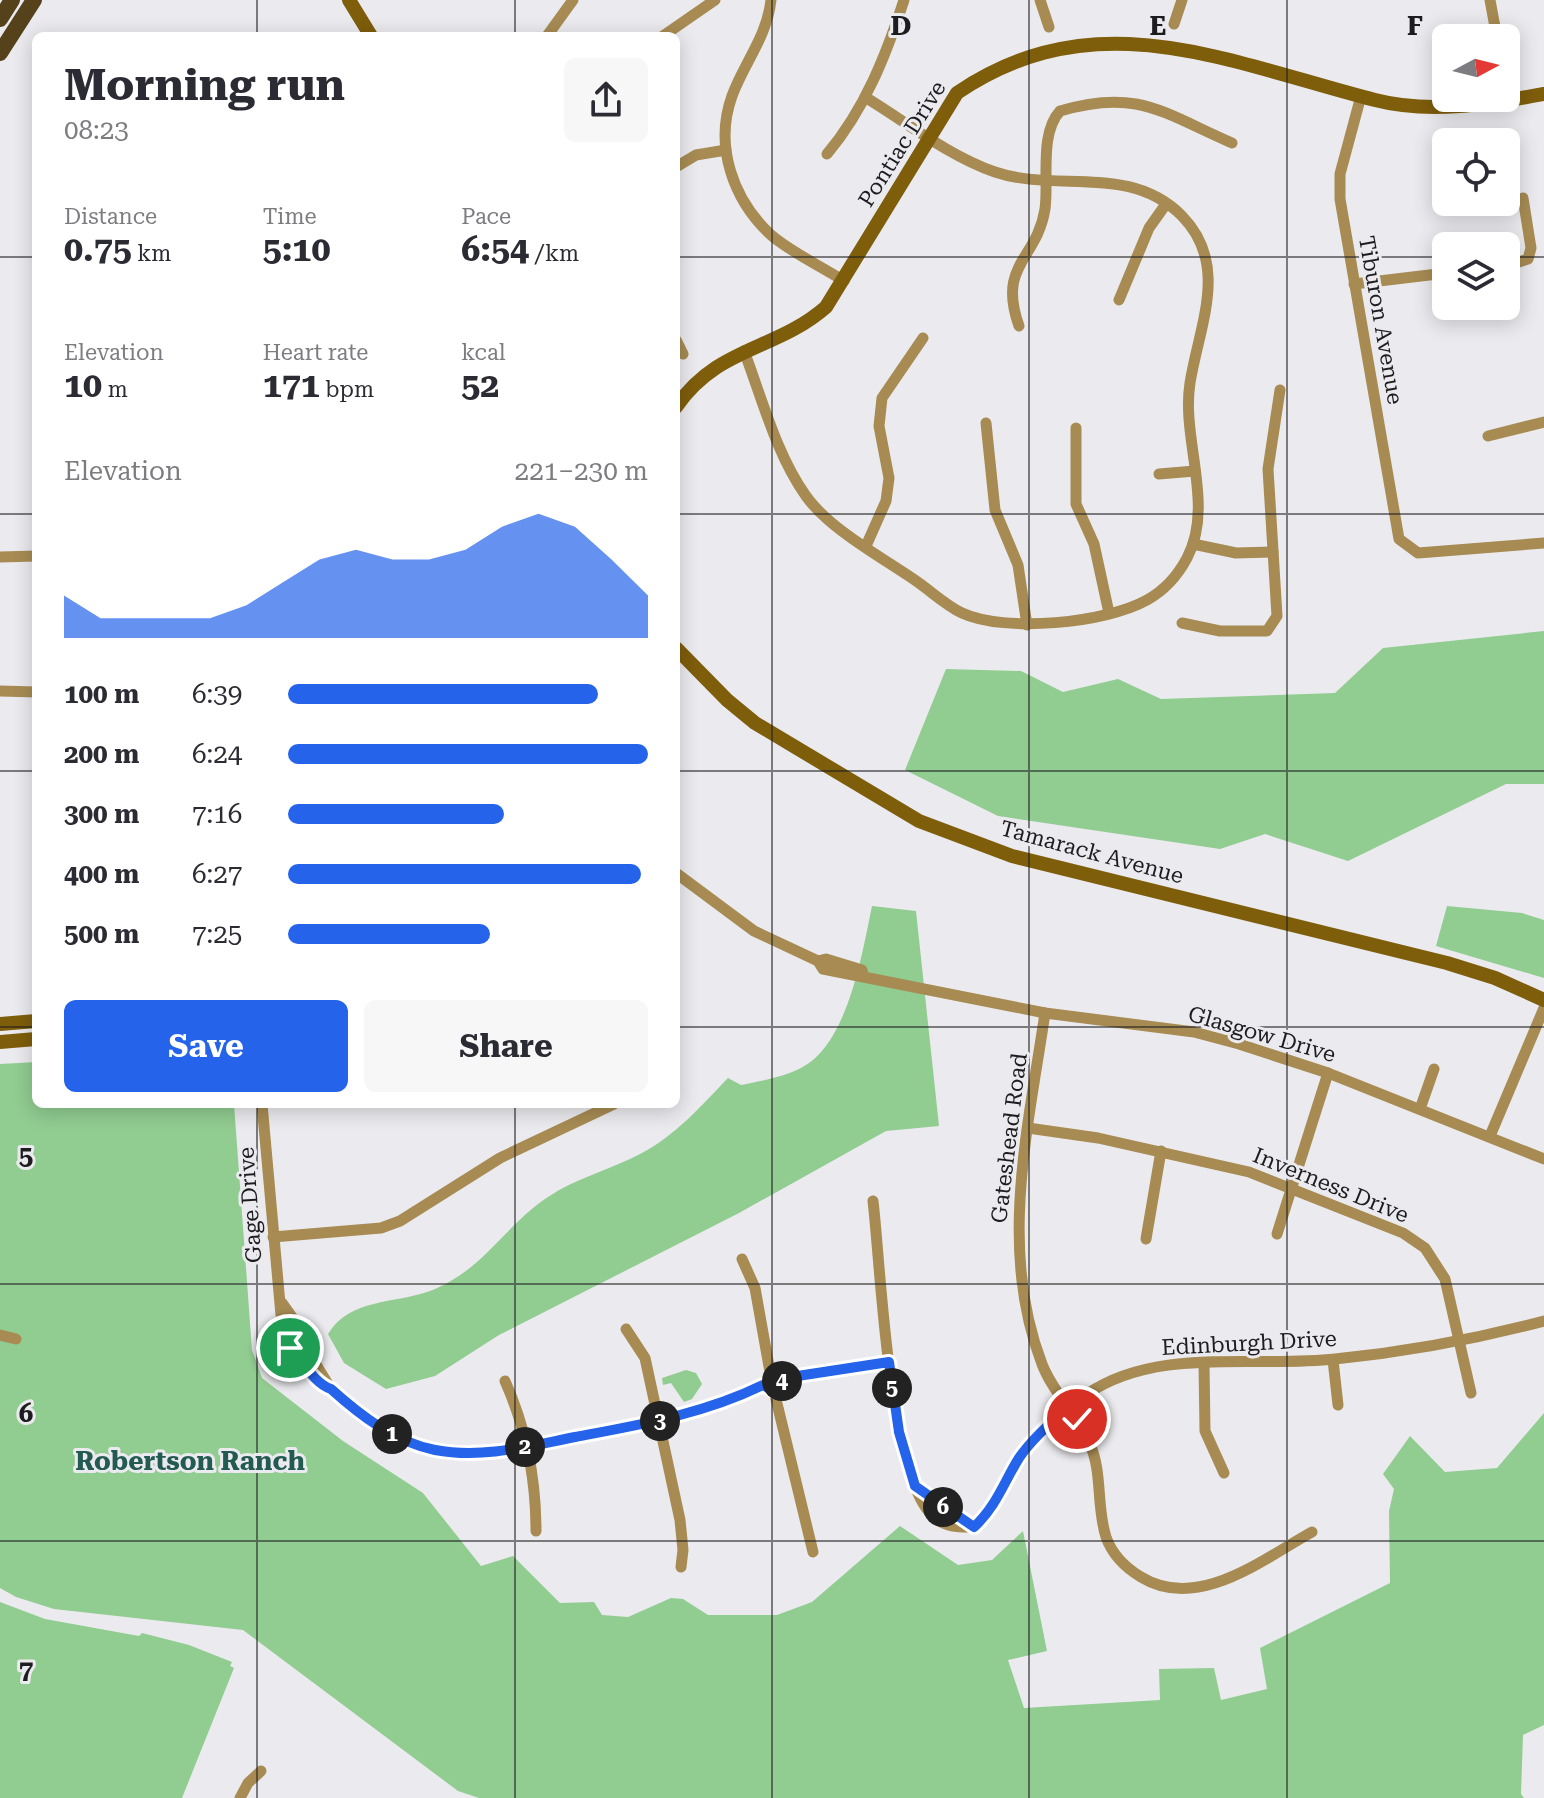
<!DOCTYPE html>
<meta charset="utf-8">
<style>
:root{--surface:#fff;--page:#f7f7f7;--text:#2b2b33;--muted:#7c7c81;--accent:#2563eb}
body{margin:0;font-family:"Roboto Serif",serif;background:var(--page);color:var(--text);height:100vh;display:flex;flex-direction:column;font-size:30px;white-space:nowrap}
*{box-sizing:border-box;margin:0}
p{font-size:26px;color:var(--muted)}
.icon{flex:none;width:44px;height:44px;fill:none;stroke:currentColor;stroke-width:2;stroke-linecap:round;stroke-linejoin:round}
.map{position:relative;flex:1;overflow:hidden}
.drawer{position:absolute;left:32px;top:32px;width:648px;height:1076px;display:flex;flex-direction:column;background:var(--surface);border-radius:12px;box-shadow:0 4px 20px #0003}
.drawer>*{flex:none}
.needle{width:52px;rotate:83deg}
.controls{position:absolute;left:1432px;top:24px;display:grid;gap:16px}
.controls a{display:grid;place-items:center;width:88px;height:88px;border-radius:12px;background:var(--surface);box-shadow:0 4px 20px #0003;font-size:40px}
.pin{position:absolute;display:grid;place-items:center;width:68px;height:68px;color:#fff;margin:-34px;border:4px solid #fff;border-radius:50%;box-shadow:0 2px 8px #0007}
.km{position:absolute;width:40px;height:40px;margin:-20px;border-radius:50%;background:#222;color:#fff;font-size:22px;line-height:40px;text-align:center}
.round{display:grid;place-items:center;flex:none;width:84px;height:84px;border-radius:12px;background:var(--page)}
.summary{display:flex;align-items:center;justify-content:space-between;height:136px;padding:0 32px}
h1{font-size:44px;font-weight:700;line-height:60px}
.metrics{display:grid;grid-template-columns:repeat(3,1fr);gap:12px;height:136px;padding:8px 32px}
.metrics div{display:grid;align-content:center}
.metrics b{font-size:34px;font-weight:700}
.metrics small{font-size:22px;font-weight:400}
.metrics p{font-size:22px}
.chart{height:224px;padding:16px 32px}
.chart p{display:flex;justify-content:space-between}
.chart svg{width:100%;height:144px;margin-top:8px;fill:var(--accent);opacity:.7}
.primary-button{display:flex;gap:16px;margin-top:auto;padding:16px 32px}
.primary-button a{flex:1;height:92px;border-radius:12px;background:var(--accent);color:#fff;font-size:32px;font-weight:700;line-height:92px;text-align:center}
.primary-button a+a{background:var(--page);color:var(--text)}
ul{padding:0 32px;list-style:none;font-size:26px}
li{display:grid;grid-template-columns:128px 96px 1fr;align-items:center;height:60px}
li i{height:20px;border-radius:10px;background:var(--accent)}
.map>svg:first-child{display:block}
.green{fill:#91cc91}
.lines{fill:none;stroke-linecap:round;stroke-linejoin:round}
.street{stroke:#a78b53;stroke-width:11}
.secondary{stroke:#7e5d0b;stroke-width:14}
.primary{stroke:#55421a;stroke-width:16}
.route-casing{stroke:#fff;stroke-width:16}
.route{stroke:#2563eb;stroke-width:10}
.grid{fill:none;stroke:#1d1d1f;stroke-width:2;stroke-opacity:0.55}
.labels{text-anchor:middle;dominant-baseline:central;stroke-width:6;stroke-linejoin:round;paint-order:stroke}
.street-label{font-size:22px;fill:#1d1d1f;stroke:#ebebef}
.quarter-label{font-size:26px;font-weight:bold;fill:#235b52;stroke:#ebebef}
.grid-label{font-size:26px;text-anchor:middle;font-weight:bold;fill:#1d1d1f;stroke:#ebebef;stroke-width:6;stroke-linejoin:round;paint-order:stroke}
</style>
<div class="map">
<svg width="1544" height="1798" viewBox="0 0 1544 1798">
<rect width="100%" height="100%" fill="#ebebef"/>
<g class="green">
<polygon points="1544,631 1544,784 1506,784 1348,861 1265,834 1220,849 998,816 905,770 946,669 1021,671 1063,692 1118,679 1161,699 1335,693 1383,648"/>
<path d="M872 906 916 911 939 1126 886 1131 739 1213 499 1335 435 1376 386 1389 344 1363 328 1334C350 1298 394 1304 430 1291 483 1271 505 1225 548 1197 576 1178 612 1169 642 1153 676 1135 702 1105 728 1078L741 1085C760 1081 784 1077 801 1068 848 1044 862 954 872 906Z"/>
<polygon points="1447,906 1522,913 1544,920 1544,978 1436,946"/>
<polygon points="36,1062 36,1104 234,1104 252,1350 262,1378 343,1441 423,1493 481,1566 513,1556 560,1603 594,1602 602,1615 628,1617 671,1598 683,1599 708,1615 777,1615 812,1602 900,1526 958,1565 992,1560 1023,1531 1047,1651 1008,1660 1024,1708 1160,1700 1159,1669 1214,1668 1221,1700 1267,1689 1260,1648 1390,1583 1389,1511 1394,1489 1383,1474 1410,1436 1445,1472 1497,1468 1544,1413 1544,1725 1523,1735 1521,1794 1524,1798 479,1798 458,1791 243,1630 54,1609 16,1597 0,1588 0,1064"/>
<polygon points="686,1370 696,1373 702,1384 692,1399 684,1402 671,1383 663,1385 662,1378"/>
<polygon points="0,1602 45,1619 139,1636 142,1633 189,1645 232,1662 230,1666 234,1668 182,1798 0,1798"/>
</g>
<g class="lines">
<g class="street">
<path d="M771 0C767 37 744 63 732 96 714 146 733 200 771 235 792 253 821 266 844 281"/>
<polyline points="1040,0 1049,27"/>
<polyline points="1490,0 1497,38"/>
<polyline points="1174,24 1182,0"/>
<polyline points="547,36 573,0"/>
<polyline points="663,36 715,0"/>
<polyline points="1361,96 1340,174 1340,199 1399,539 1418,553 1544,543"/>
<path d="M827 154C865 109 886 55 904 0"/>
<polyline points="676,167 696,155 726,150"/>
<polyline points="1506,266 1528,259 1531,248 1523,198"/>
<polyline points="1354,284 1446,273"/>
<polyline points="1119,300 1149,228 1166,204"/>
<path d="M1019 326C997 264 1037 260 1045 209 1049 180 1039 134 1060 111 1137 88 1163 113 1232 143"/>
<polyline points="676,340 683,354"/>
<path d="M744 351C762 398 776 454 806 496 830 530 885 559 919 583 933 593 947 606 962 613 1005 633 1106 623 1147 600 1165 590 1178 575 1187 558 1215 505 1181 439 1190 383 1199 326 1230 265 1182 216 1130 163 1057 193 995 172 949 156 906 122 865 97"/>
<polyline points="986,423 995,510 1018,565 1027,625"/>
<polyline points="1076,428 1076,504 1094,544 1109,613"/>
<polyline points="1488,436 1544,422"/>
<polyline points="1159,474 1195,471"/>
<polyline points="1193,544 1236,553 1273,552"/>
<polyline points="866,546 886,501 889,478 879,426 882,398 923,338"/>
<polyline points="0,557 36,556"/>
<polyline points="1182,623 1220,631 1267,631 1277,616 1268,469 1280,390"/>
<polyline points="0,691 36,692"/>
<polyline points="676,873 754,931 818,961 823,969 1045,1013 1194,1032 1239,1044 1328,1073 1544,1159"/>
<polyline points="818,961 826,959 862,970 863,975"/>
<path d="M1045 1013C1028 1129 998 1250 1042 1364 1053 1393 1077 1414 1089 1442 1103 1471 1096 1506 1106 1537 1112 1554 1126 1568 1141 1577 1198 1612 1263 1559 1312 1532"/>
<path d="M262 1104 281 1315 290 1348 298 1353 321 1386 331 1389C361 1416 395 1442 435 1450 483 1459 529 1446 575 1437 639 1425 704 1414 763 1385"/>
<polyline points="1420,1109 1434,1069"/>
<polyline points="1028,1128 1098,1138 1249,1172 1403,1233 1425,1248 1445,1279 1471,1393"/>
<polyline points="1490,1136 1544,1008"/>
<path d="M873 1201C881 1267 888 1478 934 1517 946 1528 960 1527 974 1527"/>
<polyline points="1277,1234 1328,1073"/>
<polyline points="273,1237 381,1228 400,1221 500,1158 614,1104"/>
<polyline points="1146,1239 1161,1151"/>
<polyline points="742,1259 755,1288 770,1372"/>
<polyline points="282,1303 304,1334 306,1348 331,1389"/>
<polyline points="626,1329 645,1358 680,1520 683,1550 681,1567"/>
<polyline points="0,1335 16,1339"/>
<polyline points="1333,1360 1338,1405"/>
<polyline points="1204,1363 1205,1431 1224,1473"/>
<polyline points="782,1379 889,1362"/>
<path d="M505 1381C526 1428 536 1480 536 1531"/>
<polyline points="774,1391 813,1552"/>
<polyline points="915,1486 970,1524"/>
<path d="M974 1527C996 1506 1004 1481 1021 1457 1038 1432 1062 1411 1087 1394 1158 1346 1254 1368 1335 1359 1406 1352 1476 1339 1544 1321"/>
<polyline points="240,1798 248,1783 261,1771"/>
</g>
<g class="secondary">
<polyline points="349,0 371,36"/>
<path d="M676 407C718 346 776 351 826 307L957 93C1095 0 1221 60 1375 100 1429 114 1490 104 1544 94"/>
<polyline points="676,648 727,700 755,723 919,821 1012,856 1447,963 1495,978 1544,1000"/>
<polyline points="0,1024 36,1021"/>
<polyline points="0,1042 36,1039"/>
</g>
<g class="primary">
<polyline points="0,19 12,0"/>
<polyline points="0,53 34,0"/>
</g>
</g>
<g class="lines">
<g class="route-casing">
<path id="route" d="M290 1348C303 1360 313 1383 331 1389 361 1416 395 1442 435 1450 483 1459 529 1446 575 1437 639 1425 704 1414 763 1385L774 1391 781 1385 782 1379 791 1377 889 1362 899 1432 915 1486 974 1527C996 1507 1004 1482 1019 1458 1032 1439 1051 1422 1068 1408L1077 1419"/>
</g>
<use href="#route" class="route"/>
</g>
<path class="grid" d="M257 0V36M515 0V36M772 0V1798M1029 0V1798M1287 0V1798M0 257H36M676 257H1446M1506 257H1544M0 514H36M676 514H1544M0 771H36M676 771H1544M0 1027H36M676 1027H1544M257 1104V1798M515 1104V1798M0 1284H1544M0 1541H1544"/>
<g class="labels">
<g class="street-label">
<text transform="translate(902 144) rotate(-58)">Pontiac Drive</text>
<text transform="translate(1381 320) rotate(80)">Tiburon Avenue</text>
<text transform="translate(1092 852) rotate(15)">Tamarack Avenue</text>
<text transform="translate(1262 1034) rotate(16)">Glasgow Drive</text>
<text transform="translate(1009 1138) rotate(-83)">Gateshead Road</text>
<text transform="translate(1331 1185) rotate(22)">Inverness Drive</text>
<text transform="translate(250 1205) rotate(-94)">Gage Drive</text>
<text transform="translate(1249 1343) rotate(-3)">Edinburgh Drive</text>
</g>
<g class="quarter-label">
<text x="190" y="1461">Robertson Ranch</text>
</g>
</g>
<g class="grid-label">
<text x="901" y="35">D</text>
<text x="1158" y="35">E</text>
<text x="1415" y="35">F</text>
<text x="26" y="1165">5</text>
<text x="26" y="1422">6</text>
<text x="26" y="1679">7</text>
</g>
</svg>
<div class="controls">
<a><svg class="needle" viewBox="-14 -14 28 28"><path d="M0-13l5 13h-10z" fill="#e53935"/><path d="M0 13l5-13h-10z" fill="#7c7c81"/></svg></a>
<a><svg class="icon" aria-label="locate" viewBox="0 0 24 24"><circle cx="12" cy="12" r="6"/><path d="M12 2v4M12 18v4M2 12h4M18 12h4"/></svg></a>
<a><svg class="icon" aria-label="layers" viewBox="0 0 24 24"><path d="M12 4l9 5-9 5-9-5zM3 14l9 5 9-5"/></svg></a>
</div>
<div class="pin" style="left:290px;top:1348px;background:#1e9e55"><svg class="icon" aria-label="arrive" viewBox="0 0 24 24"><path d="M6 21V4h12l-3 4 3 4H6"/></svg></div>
<div class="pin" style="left:1077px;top:1419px;background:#d93025"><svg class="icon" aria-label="check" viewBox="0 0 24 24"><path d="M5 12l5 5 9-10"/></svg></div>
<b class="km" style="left:392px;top:1434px">1</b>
<b class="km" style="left:525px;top:1447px">2</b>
<b class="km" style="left:660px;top:1421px">3</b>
<b class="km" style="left:782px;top:1381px">4</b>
<b class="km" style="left:892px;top:1388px">5</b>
<b class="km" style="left:943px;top:1507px">6</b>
<section class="drawer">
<div class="summary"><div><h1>Morning run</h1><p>08:23</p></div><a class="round"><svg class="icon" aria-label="share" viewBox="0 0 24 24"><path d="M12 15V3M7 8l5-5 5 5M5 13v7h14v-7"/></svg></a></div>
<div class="metrics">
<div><p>Distance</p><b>0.75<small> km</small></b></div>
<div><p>Time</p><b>5:10</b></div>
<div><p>Pace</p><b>6:54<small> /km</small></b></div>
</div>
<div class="metrics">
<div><p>Elevation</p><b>10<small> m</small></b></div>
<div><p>Heart rate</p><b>171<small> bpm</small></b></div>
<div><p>kcal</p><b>52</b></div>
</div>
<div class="chart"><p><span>Elevation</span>221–230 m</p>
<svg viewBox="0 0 160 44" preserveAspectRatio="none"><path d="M0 44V31L10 38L20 38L30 38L40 38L50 34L60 27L70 20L80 17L90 20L100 20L110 17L120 10L130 6L140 10L150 20L160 31V44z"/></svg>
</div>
<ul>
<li><b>100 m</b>6:39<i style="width:86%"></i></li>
<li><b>200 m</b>6:24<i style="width:100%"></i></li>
<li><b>300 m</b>7:16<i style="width:60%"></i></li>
<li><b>400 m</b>6:27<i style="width:98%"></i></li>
<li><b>500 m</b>7:25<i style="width:56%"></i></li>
</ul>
<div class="primary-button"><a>Save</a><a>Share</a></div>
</section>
</div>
